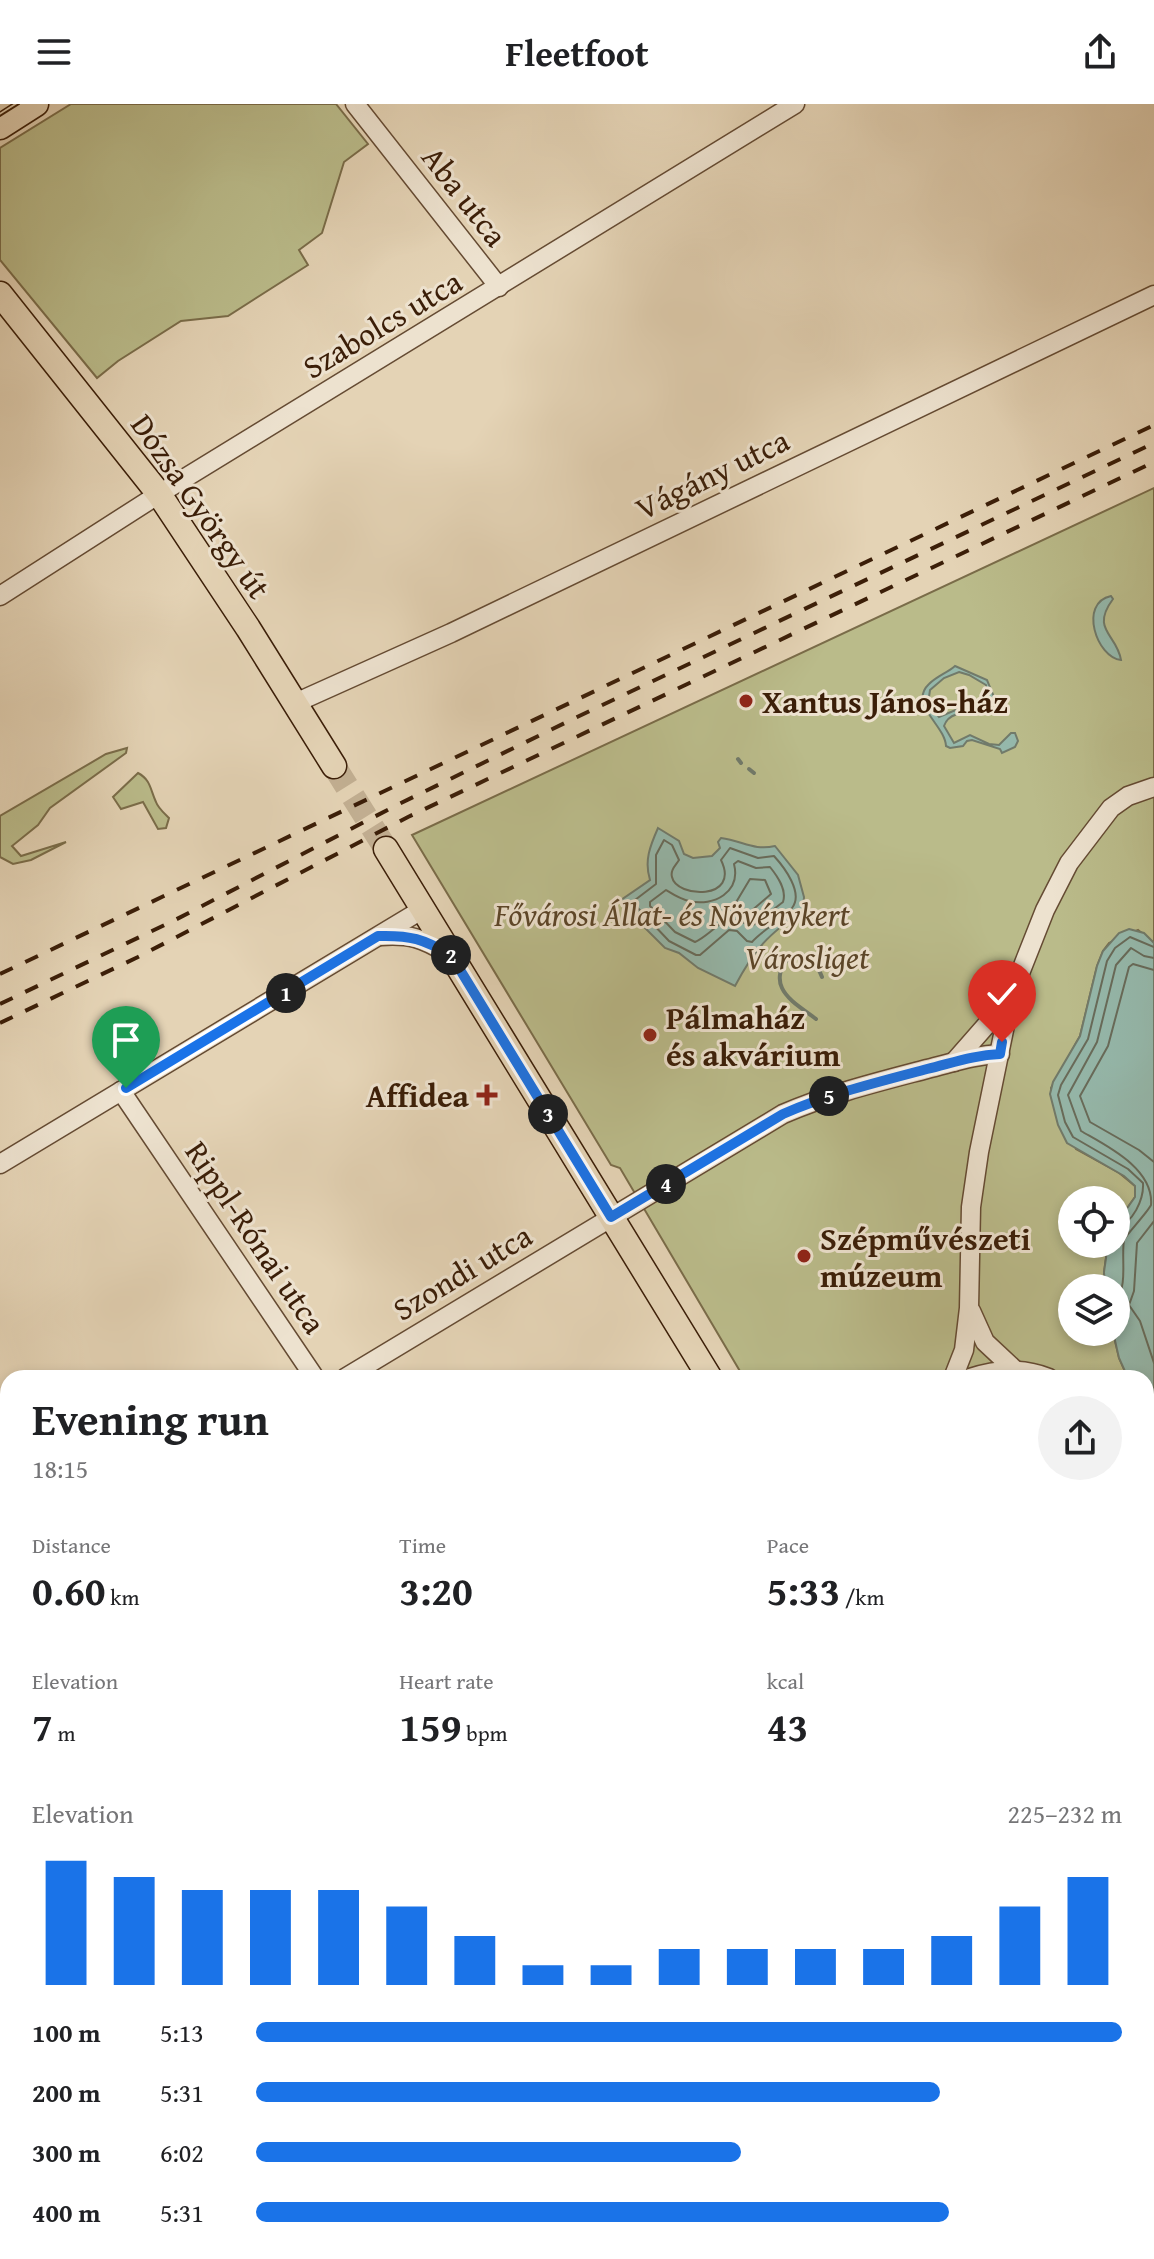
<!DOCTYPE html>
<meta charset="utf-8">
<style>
:root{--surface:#fff;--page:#f2f2f2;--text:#202124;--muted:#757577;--accent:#1a73e8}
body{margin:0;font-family:"Gentium Book Plus",serif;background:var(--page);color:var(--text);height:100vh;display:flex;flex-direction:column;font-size:30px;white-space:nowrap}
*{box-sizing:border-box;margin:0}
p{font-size:26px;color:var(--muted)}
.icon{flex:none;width:44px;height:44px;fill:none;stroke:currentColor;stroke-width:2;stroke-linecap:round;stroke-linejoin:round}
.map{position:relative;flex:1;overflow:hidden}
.panel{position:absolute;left:0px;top:1266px;width:1154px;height:890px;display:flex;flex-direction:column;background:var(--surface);border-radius:24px 24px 0 0;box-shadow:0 4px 12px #0003}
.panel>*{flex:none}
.tools{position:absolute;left:1058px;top:1082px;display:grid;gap:16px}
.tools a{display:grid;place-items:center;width:72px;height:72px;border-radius:50%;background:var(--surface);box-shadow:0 4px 12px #0003;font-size:40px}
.pin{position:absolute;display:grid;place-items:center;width:68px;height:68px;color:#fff;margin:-82px -34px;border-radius:50% 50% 50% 0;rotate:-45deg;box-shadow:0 0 8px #0007}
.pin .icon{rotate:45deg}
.km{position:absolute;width:40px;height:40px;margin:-20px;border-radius:50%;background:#222;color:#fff;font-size:22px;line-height:40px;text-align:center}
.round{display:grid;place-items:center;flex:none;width:84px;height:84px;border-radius:42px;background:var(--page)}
.overview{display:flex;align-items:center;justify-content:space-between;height:136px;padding:0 32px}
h1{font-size:44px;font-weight:700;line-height:60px}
.figures{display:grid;grid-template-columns:repeat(3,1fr);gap:12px;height:136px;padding:8px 32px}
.figures div{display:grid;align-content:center}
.figures b{font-size:40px;font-weight:700}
.figures small{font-size:22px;font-weight:400}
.figures p{font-size:22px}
.chart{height:224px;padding:16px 32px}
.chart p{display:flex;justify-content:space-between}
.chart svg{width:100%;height:144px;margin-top:8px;stroke:var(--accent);stroke-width:6}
ul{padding:0 32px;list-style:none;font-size:26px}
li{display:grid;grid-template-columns:128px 96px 1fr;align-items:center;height:60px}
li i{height:20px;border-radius:10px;background:var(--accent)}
header{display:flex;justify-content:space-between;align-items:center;height:104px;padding:0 32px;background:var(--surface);font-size:36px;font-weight:700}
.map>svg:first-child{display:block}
.green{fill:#babb8a;stroke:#7a6c49;stroke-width:2}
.water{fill:#95b8ab;stroke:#717a6a;stroke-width:2;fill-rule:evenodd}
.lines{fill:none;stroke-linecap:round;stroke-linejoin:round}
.shore{stroke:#686b5a;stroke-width:2}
.stream{stroke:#717a6a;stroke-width:4}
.major-tunnel{stroke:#c2af92;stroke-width:24;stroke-dasharray:24 12;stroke-linecap:butt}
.minor-casing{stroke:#654b33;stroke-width:21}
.major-casing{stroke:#3b1e08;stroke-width:27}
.minor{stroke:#ede2cf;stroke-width:18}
.major{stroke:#e4d3b5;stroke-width:24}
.tram{stroke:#3b1e08;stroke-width:2}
.rail{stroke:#3b1e08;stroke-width:4;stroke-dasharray:14 14;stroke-linecap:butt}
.route-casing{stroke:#fff;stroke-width:16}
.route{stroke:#1a73e8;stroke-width:10}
.poi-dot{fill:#8f2418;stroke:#ede2cf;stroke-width:3}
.labels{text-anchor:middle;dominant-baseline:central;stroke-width:6;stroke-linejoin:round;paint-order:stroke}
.street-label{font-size:32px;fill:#3b1e08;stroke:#ede2cf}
.poi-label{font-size:32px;font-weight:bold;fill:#3b1e08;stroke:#ede2cf;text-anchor:start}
.park-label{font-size:32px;font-style:italic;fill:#5b4528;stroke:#ede2cf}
</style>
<header><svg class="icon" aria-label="menu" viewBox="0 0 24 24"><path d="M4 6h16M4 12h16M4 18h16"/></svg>Fleetfoot<svg class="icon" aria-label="share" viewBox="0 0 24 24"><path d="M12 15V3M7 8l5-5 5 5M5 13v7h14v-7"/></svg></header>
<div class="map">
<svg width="1154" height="2155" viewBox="0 0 1154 2155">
<rect width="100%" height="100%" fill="#e4d3b5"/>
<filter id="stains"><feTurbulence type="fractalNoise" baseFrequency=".0025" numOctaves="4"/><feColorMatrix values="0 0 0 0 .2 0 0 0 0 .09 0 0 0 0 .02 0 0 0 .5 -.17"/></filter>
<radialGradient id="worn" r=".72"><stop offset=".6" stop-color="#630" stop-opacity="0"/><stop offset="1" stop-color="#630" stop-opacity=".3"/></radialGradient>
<g class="green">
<polygon points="71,0 336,0 368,40 344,58 322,129 299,146 308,161 228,212 181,217 118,257 97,274 0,156 0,44"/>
<polygon points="1154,384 1154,839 1138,826 1109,839 1103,847 1097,862 1080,932 1051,984 1076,1045 1118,1068 1135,1082 1135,1093 1116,1120 1116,1096 1072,1096 1072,1140 1108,1140 1104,1168 1105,1184 1072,1184 1072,1228 1113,1228 1119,1254 1128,1274 744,1274 620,1064 611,1061 412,731"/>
<polygon points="127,644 126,649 50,704 38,721 12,742 21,752 66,738 31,756 13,760 0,753 0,712 106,650"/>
<path d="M138 669C151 676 150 685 156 698 158 704 164 709 169 714L166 724 158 725 143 698 121 705 113 693Z"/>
<polygon points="1146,1307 1154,1322 1154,1943 1146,1931"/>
<polygon points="8,1495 8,1696 0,1702 0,1500"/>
<polygon points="861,2148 966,2148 969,2155 847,2155"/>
</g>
<g class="water">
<path d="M1111 492 1113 495C1090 526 1117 530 1121 556 1097 554 1078 499 1111 492Z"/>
<path d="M955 562 987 576 994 593 987 608C971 610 950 605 944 622L954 639 970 631 989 640 999 641 1011 629H1015L1018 637 1015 643 1002 649 1000 645 972 636 967 637 963 642 950 644 946 642C945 621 908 600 929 580 937 572 947 569 955 562ZM959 568 969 571 986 581 987 591 980 604 958 605 939 613 928 600 930 586 944 574Z"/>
<path d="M658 724 679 737 684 750 693 754 712 752 720 744 718 738 721 734C743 737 754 747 775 742L798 771 804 793 803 806C768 831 755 844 735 882L698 864 679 849 665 844 622 801 621 796 650 776C644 757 650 742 658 724Z"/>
<polygon points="1129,825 1144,829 1154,839 1154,1322 1146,1307 1146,1274 1128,1274 1119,1254 1113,1228 1116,1228 1116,1184 1105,1184 1104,1168 1108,1140 1116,1140 1116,1120 1135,1093 1135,1082 1124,1072 1067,1039 1058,1021 1050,990 1053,978 1080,932 1097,862 1103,847 1119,829"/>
</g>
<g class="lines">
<g class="shore">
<path d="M664 736 672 741 679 756C676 761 670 766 672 773 676 794 741 797 721 756L730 744 758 754 774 752C784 763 804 789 792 804 784 815 762 826 752 838L747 837 737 827 729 826 700 851H696L669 837 634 800 635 796 656 780V751Z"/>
<path d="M738 757 756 764 770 763C778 773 787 786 783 798L752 822C746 821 741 816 734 816 720 815 709 832 695 838L675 828 650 802V798L666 786C674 791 680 795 689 797 714 803 741 788 734 760Z"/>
<polygon points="750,775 765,776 771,790 750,808 737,804 735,800"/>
<polyline points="1154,866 1133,860 1129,863 1108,942 1080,992 1090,1018 1139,1046 1154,1058"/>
<polyline points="1154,1117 1137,1139 1134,1187 1129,1201 1140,1217 1154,1259"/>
<path d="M1116 1123C1133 1120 1144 1095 1143 1079L1128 1065 1073 1033 1065 1018 1058 991 1061 981 1088 935 1107 857 1115 844 1130 833 1154 843"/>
<path d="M1116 1197C1128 1181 1121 1154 1124 1136 1125 1132 1147 1109 1151 1101 1154 1064 1105 1041 1081 1027L1068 991 1097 938 1116 861 1131 844 1144 852 1154 854"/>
</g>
<g class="stream">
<polyline points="738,655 741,659"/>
<polyline points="749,665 754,669"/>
<path d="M816 915C805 906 788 897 782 884 773 865 793 840 812 856 816 860 820 868 822 873"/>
</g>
<polyline class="major-tunnel" points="334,662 386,745"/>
<g class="minor-casing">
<g id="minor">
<polyline points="355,0 499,183"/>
<polyline points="0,492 159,390 795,0"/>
<polyline points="293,600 451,529 1154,191"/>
<path d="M381 832C410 830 422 834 447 849"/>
<polyline points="954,958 1010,894"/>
<polyline points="121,987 315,1274"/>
<polyline points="0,1060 423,805"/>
<polyline points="971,1207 985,1238 1016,1267"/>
<path d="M345 1274 783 1010C829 990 878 978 927 965 952 959 974 951 1000 950"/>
<polyline points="953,1274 964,1246 969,1204 971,1103 979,1048 1011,892 1045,806 1069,759 1111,704 1128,692 1154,683"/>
<path d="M970 1274C996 1265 1024 1264 1049 1274"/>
<polyline points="1146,1305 1154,1300"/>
<polyline points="0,1407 8,1419"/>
<polyline points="0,1484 8,1480"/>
<polyline points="1146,1517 1154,1525"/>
<polyline points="0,1715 8,1710"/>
<polyline points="0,1920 8,1931"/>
<polyline points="0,2017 8,2012"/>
<polyline points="160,2148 165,2155"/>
<polyline points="528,2148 533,2155"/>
<polyline points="739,2148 742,2155"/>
<polyline points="351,2155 360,2148"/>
<polyline points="558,2155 571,2148"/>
</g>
</g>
<g class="major-casing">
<g id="major">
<polyline points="0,23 36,0"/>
<polyline points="0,190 159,390 248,524 334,662"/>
<polyline points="386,745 710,1274"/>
<polyline points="1146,1948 1154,1961"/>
<polyline points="1146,1999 1154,2012"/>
<polyline points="66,2155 75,2148"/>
</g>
</g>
<use href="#minor" class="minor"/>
<use href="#major" class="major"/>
<polyline class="tram" points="0,12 19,0"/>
<g class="rail">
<polyline points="0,870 1154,321"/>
<polyline points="0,900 175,816 399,700 573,615 1154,339"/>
<polyline points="0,919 138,853 408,713 1154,358"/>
</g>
</g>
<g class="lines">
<g class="route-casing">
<path id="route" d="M126 984 378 832C411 831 423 835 451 851L611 1113 783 1010C829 990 878 978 927 965 952 959 974 951 1000 950L1002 938"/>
</g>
<use href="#route" class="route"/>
</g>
<g class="poi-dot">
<circle cx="746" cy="597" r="8"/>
<circle cx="650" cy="931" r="8"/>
<path d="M483 979h8v8h8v8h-8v8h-8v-8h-8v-8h8z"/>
<circle cx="804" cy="1152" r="8"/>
</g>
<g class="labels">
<g class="street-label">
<text transform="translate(465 92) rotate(52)">Aba utca</text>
<text transform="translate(382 220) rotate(-31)">Szabolcs utca</text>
<text transform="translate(712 370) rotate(-26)">Vágány utca</text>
<text transform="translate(201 402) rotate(55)">Dózsa György út</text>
<text transform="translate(256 1133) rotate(56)">Rippl-Rónai utca</text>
<text transform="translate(462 1168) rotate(-31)">Szondi utca</text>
</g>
<g class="poi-label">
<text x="762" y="597">Xantus János-ház</text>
<text x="666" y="913">Pálmaház<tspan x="666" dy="37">és akvárium</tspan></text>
<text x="469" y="991" text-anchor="end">Affidea</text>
<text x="820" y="1134">Szépművészeti<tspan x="820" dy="37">múzeum</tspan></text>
</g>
<g class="park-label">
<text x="672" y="810">Fővárosi Állat- és Növénykert</text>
<text x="807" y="853">Városliget</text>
</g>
</g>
<rect width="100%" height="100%" filter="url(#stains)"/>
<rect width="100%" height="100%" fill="url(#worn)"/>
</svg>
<div class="tools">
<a><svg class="icon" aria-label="locate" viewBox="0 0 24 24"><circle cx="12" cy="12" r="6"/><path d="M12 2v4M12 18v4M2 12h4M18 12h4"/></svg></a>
<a><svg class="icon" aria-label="layers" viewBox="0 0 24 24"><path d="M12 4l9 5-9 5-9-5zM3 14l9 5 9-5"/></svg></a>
</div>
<div class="pin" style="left:126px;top:984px;background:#1e9e55"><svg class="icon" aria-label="arrive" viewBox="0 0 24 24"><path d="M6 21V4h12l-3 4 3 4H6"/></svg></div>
<div class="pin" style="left:1002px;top:938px;background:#d93025"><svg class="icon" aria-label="check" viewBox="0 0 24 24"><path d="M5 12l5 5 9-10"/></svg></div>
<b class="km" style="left:286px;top:889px">1</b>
<b class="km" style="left:451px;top:851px">2</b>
<b class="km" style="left:548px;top:1010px">3</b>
<b class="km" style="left:666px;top:1080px">4</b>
<b class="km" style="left:829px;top:992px">5</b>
<section class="panel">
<div class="overview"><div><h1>Evening run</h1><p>18:15</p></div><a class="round"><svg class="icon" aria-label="share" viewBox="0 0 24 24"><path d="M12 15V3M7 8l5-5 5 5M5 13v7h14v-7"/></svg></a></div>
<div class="figures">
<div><p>Distance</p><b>0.60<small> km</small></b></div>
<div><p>Time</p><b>3:20</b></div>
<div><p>Pace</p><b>5:33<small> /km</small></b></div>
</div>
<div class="figures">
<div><p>Elevation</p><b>7<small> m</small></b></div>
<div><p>Heart rate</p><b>159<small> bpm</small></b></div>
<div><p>kcal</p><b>43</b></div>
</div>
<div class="chart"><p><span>Elevation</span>225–232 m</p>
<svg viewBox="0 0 160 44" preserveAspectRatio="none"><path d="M5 44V6M15 44V11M25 44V15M35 44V15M45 44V15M55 44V20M65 44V29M75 44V38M85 44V38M95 44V33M105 44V33M115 44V33M125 44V33M135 44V29M145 44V20M155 44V11"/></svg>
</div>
<ul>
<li><b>100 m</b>5:13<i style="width:100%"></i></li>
<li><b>200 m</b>5:31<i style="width:79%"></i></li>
<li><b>300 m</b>6:02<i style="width:56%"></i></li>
<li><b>400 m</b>5:31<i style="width:80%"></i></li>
</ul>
</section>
</div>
